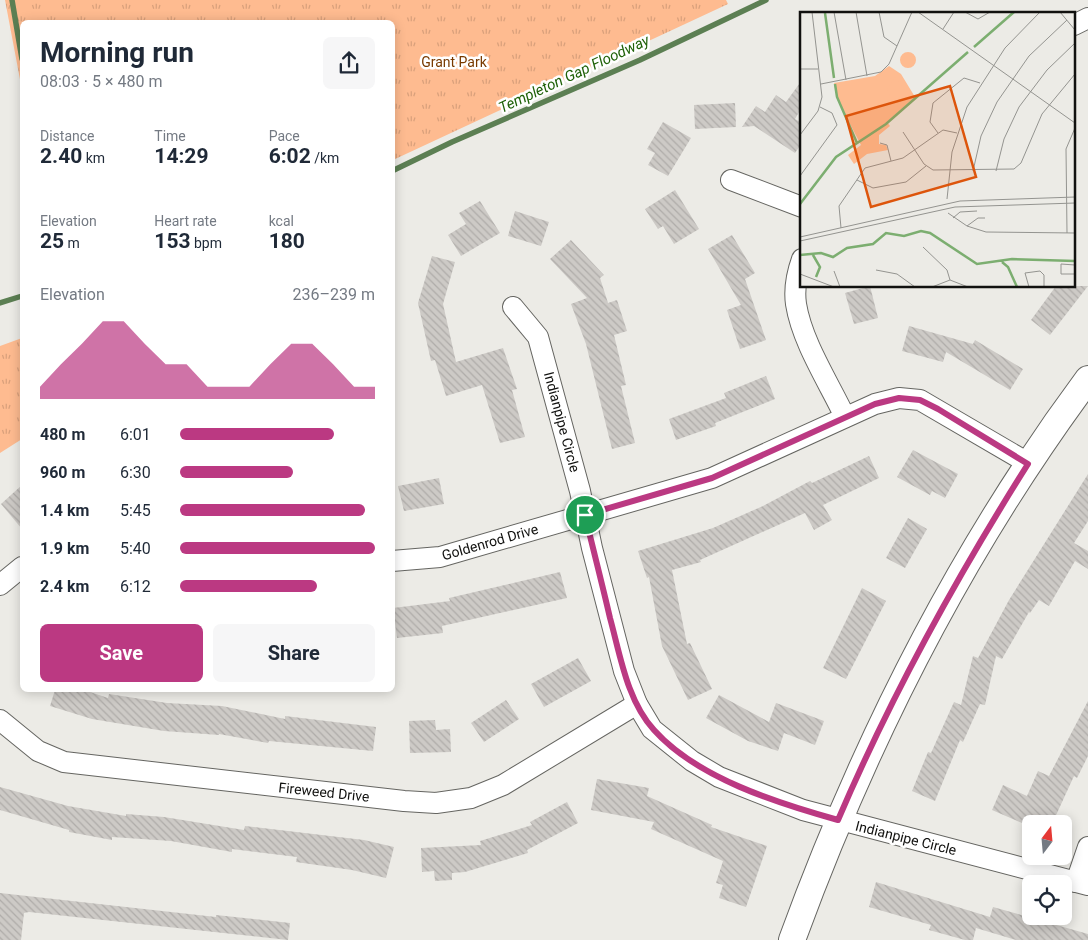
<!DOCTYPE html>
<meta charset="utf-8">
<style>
:root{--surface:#fff;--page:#f6f6f7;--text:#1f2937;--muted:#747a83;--accent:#bb3982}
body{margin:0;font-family:Roboto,sans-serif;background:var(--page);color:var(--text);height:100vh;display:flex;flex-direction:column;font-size:19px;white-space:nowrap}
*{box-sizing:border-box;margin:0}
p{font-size:16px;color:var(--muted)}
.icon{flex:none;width:28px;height:28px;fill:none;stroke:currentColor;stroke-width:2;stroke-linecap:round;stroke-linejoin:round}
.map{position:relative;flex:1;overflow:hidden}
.sheet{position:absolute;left:20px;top:20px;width:375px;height:672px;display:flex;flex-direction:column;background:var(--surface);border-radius:8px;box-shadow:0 2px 12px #0003}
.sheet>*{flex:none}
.needle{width:32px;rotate:16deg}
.tools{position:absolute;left:1022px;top:815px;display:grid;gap:10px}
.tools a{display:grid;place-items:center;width:50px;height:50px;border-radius:8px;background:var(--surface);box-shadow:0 2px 12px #0003;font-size:25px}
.pin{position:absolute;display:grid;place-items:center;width:42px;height:42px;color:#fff;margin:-21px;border:2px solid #fff;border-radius:50%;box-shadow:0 1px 5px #0007}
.round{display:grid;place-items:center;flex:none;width:52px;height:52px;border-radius:8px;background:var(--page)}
.summary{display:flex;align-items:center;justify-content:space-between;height:85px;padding:0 20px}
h1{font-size:28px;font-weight:700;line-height:38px}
.figures{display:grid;grid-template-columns:repeat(3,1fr);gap:8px;height:85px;padding:5px 20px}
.figures div{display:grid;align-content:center}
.figures b{font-size:21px;font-weight:700}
.figures small{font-size:14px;font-weight:400}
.figures p{font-size:14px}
.chart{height:140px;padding:10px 20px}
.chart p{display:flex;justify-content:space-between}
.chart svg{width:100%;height:90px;margin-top:5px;fill:var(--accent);opacity:.7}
.primary-button{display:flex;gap:10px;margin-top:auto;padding:10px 20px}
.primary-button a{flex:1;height:58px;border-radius:8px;background:var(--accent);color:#fff;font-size:20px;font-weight:700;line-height:58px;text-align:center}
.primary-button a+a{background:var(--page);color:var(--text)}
ul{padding:0 20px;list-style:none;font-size:16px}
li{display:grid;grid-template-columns:80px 60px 1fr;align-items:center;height:38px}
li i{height:12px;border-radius:6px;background:var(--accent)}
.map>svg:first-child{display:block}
.park{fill:url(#park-tufts)}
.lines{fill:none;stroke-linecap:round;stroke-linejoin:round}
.stream{stroke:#5c7f53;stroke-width:5.5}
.building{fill:url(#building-back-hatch)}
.minor-casing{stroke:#656561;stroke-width:22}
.tertiary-casing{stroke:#656561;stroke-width:28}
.minor{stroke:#fff;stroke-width:20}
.tertiary{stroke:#fff;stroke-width:26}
.route-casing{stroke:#fff;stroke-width:10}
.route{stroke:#bb3982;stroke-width:6}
.labels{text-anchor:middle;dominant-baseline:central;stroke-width:5;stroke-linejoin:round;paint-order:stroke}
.park-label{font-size:14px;fill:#783a00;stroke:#fff}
.street-label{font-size:14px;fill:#11110f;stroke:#fff}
.water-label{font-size:15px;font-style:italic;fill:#1f6108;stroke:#fff}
.inset-river{fill:none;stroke:#7cae70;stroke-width:2.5}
.inset-road{fill:none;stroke:#949490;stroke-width:1}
.view{fill:#dd550c;fill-opacity:0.15;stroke:#dd550c;stroke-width:2.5}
.inset-edge{fill:none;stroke:#11110f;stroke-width:2.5}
</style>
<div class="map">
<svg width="1088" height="940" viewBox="0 0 1088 940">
<defs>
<pattern id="park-tufts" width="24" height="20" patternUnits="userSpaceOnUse" patternTransform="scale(1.25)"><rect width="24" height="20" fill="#febb90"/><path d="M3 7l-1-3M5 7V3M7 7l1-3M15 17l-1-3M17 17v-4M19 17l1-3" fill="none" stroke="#d9a07b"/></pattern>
<pattern id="building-back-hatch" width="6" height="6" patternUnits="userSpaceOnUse" patternTransform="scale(1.25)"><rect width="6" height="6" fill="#cdcac6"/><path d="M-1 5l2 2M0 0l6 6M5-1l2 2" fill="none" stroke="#afaca9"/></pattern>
</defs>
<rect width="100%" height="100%" fill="#ecebe6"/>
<g class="park">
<polygon points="5,0 726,0 728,4 393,160 392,22 22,22 22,90"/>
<polygon points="22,338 22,439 0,453 0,346"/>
</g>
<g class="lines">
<g class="stream">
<polyline points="12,0 22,59"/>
<polyline points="392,171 452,142 640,60 766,0"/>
<polyline points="0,303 22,296"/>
</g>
</g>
<g class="building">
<polygon points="802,80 802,107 795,119 802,123 802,143 795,153 754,126 742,127 756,106 765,112 776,95 786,102"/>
<polygon points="735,103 736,127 695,129 694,105"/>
<polygon points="663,122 691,138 668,176 648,165 655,153 647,149"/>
<polygon points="675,190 699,229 674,244 663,226 658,229 645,209"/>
<polygon points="480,201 500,233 461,256 448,235 466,224 459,213"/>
<polygon points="515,211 549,222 541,246 508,236"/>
<polygon points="732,235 755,273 745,279 766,340 740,349 727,310 741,305 708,249"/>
<polygon points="571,240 604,275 600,278 608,303 617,300 627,331 614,335 626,385 621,386 635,443 612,449 586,344 571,304 587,298 550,259"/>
<polygon points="432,256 455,262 443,304 456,362 503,348 517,389 512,390 525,437 500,443 482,385 446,396 435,360 431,361 418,303"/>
<polygon points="870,286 878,318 854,324 845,293"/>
<polygon points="1056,286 1088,286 1050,335 1031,320"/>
<polygon points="909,326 973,344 975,340 1023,369 1010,390 946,352 943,362 902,351"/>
<polygon points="766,376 775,399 715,423 716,426 676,440 669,419 726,398 724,393"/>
<polygon points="913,450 958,474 945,498 932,491 930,495 897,477"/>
<polygon points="869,456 879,478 823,505 832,520 814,530 805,513 700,560 701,562 672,570 687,644 690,643 712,689 688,700 662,646 649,577 647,578 638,551 713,528 763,506 810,481 812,483"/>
<polygon points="1088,474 1088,521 1074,543 1088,551 1088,569 1075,561 1049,606 1039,600 1030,613 1029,612 1002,659 996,656 985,705 980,704 963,742 960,740 935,801 912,791 928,752 931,753 954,702 961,705 973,656 978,658 1009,600"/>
<polygon points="439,478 444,504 404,511 398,486"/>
<polygon points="22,485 22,529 1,504"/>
<polygon points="908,518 927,529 905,568 886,558"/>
<polygon points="560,572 567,598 442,626 443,633 397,638 393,608 450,601 449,598"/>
<polygon points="862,588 886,601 846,679 823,668"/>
<polygon points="578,658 591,681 544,707 531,684"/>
<polygon points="55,690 84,690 108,698 109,694 167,703 222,706 285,719 285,716 376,727 373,751 269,741 268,743 219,734 219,735 164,731 92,719 50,706"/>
<polygon points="719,695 769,722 776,703 824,721 815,745 784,733 778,751 748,741 706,718"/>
<polygon points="506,700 519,719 484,742 471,723"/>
<polygon points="1088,701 1088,756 1077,778 1074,776 1052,824 1022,823 992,810 1003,785 1027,796 1038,771 1049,776"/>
<polygon points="435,720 436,730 450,729 451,752 410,753 409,721"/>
<polygon points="597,779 649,788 647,796 712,825 711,827 767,846 746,907 719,898 723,885 716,883 723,861 651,829 654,822 591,810"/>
<polygon points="0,787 68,806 126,816 126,814 164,817 244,830 245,826 364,840 394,847 386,878 352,870 296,862 297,857 232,849 232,852 171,841 112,837 112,840 69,832 69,830 0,810"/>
<polygon points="567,802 578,823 527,850 528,853 465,872 452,873 452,880 435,881 434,871 422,872 421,848 481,845 480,841 532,825 530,822"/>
<polygon points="876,882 990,917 993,907 1088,934 1088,940 1016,940 976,928 973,940 965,940 929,930 931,925 869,907"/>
<polygon points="0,893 216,917 216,915 290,923 288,940 29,912 24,913 21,940 0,940"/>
</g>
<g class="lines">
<g class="minor-casing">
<g id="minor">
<polyline points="1074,25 1088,18"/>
<polyline points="731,180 802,207"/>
<path d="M802 259C797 273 794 290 796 304 802 342 829 383 845 417"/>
<polyline points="513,307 538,337 580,491 592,548 624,671 637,704 652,729 692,761 719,777 803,810 1088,885"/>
<polyline points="392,561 440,557 712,478 875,404 899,398 920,400 1028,463"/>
<polyline points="0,585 22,567"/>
<polyline points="0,720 38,751 64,762 404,801 436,803 471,798 503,785 637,704"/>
<polyline points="1076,882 1088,847"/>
</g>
</g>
<g class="tertiary-casing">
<path id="tertiary" d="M792 940C865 740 961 550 1088 379"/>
</g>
<use href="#minor" class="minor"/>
<use href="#tertiary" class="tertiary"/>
</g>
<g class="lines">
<g class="route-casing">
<path id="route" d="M899 398 920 400 938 409 1028 464C956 578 891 696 838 820 777 803 697 778 654 730 627 701 620 654 610 618 602 583 593 549 585 515L712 478 875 404Z"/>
</g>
<use href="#route" class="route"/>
</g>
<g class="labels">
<g class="park-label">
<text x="454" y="62">Grant Park</text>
</g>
<g class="street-label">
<text transform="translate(562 422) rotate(75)">Indianpipe Circle</text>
<text transform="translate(490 542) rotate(-16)">Goldenrod Drive</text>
<text transform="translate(324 792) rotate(6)">Fireweed Drive</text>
<text transform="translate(906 838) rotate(14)">Indianpipe Circle</text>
</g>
<g class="water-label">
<text transform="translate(574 74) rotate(-25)">Templeton Gap Floodway</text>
</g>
</g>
<g transform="translate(800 12)">
<rect width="275" height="275" fill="#ecebe6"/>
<path d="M89 54 101 62 115 85 87 110 90 114 79 123V132L86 133 88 138 67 142 54 152 48 143 61 133 37 87 34 71 75 64Z" fill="#febb90"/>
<path d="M100 48a8 8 0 1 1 16 0a8 8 0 1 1-16 0ZM95 65 105 78 92 89 87 77Z" fill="#febb90"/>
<path class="inset-river" d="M25 1 34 66M174 35 214 0M35 72 37 85 57 131M0 192 36 145 86 112 168 40M0 243 21 241 33 245 47 236 73 232 86 221 104 224 121 219 130 221 177 252 212 247 275 249M13 243 20 255 16 265M202 250 208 255 217 275"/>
<path class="inset-road" d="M34 0 46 68M56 0 67 64M79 0 84 25 97 34M118 0 275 111M165 0 178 7 190 0M260 0 275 18M143 17 154 0M0 57H18M21 72 81 60 89 52 112 0M103 120 124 152 133 158 214 157 221 151 242 102 275 62M138 121 130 110 133 91 164 66 180 71M0 123 18 99 22 85 12 0M80 131 87 133 91 149M173 159 181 124 197 90 229 44 267 8M196 159 204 127 219 95 247 58 275 31M0 164 37 113 32 101 20 95M57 168 73 176 106 170 126 154M147 187 152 140 167 95 205 36 240 0M148 201 167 214 186 220 275 221M153 206 160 200 177 199M167 214 178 206H185M41 216 39 194 65 156 103 146 143 118 157 121M267 221 266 137 275 116M0 225 160 189 275 185M0 229 155 195 275 191M123 235 147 258 150 268M275 253 261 252V262H275M76 258 97 262 115 275M34 259 40 275M0 262 34 275M132 275 150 268 168 275M229 275 225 261 240 259 244 263V275"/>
<path class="view" d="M150 74 176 165 71 195 46 104Z"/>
<rect width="275" height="275" class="inset-edge"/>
</g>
</svg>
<div class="tools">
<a><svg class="needle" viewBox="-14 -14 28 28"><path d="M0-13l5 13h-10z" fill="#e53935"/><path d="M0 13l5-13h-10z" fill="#747a83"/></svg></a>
<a><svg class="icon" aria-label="locate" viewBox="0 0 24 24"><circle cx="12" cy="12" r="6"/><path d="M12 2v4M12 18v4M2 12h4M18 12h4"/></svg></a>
</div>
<div class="pin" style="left:585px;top:515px;background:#1e9e55"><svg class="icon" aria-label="arrive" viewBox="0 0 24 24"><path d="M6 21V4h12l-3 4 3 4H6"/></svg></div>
<section class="sheet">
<div class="summary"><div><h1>Morning run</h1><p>08:03 · 5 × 480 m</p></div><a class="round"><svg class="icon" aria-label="share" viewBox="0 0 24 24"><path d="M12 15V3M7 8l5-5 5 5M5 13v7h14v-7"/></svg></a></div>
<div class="figures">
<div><p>Distance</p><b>2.40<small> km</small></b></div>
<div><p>Time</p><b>14:29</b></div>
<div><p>Pace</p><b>6:02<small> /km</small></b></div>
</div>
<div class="figures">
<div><p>Elevation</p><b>25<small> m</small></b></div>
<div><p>Heart rate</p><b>153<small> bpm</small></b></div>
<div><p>kcal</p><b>180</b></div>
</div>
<div class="chart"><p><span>Elevation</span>236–239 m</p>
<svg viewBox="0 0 160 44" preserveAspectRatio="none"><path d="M0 44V38L10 27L20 17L30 6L40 6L50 17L60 27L70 27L80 38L90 38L100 38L110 27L120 17L130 17L140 27L150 38L160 38V44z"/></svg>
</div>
<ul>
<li><b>480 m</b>6:01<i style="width:79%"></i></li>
<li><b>960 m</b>6:30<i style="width:58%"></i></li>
<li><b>1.4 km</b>5:45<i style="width:95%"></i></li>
<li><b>1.9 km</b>5:40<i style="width:100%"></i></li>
<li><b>2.4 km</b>6:12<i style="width:70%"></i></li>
</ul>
<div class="primary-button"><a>Save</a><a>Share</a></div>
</section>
</div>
